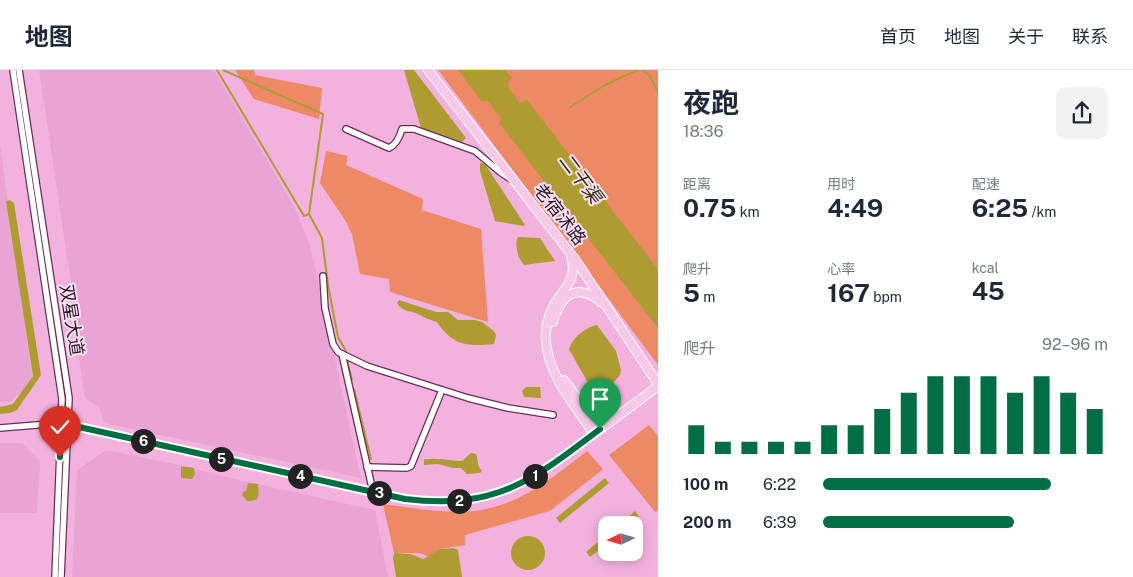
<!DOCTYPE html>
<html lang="zh">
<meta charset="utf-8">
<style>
:root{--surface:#fff;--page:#f2f2f3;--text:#1f2937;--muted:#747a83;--line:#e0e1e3;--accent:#006d45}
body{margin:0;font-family:"Public Sans","Noto Sans SC",sans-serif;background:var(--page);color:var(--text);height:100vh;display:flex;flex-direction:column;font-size:19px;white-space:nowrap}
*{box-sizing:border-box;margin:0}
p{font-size:16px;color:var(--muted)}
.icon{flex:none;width:28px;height:28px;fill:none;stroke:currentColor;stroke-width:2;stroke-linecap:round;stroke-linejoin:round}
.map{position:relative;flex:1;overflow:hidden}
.details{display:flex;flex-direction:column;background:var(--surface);width:475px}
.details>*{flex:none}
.needle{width:32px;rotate:265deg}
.fabs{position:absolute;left:598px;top:446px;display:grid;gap:10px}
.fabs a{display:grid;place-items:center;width:45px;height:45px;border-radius:10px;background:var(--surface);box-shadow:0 2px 12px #0003;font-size:25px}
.pin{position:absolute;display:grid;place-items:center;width:42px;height:42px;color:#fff;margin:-51px -21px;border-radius:50% 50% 50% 0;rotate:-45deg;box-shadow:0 0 5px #0007}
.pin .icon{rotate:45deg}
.km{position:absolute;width:25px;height:25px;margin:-12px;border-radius:50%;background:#222;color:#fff;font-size:14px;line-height:25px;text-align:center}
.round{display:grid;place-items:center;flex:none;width:52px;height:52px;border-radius:10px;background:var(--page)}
.summary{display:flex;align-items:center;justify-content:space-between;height:85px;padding:0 25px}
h1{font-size:28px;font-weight:700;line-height:38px}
.metrics{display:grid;grid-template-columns:repeat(3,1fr);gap:8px;height:85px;padding:5px 25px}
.metrics div{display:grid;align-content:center}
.metrics b{font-size:25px;font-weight:700}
.metrics small{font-size:14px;font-weight:400}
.metrics p{font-size:14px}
.chart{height:140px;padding:10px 25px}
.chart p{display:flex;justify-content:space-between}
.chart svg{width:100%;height:90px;margin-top:5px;stroke:var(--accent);stroke-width:6}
ul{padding:0 25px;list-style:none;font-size:16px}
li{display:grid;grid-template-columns:80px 60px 1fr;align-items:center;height:38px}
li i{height:12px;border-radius:6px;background:var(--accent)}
header{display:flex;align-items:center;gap:30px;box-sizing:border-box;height:70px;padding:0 25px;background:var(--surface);border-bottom:1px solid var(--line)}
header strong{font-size:24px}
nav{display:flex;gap:28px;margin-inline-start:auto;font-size:18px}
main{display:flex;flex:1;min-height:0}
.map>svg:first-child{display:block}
.built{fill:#eaa4d3}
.green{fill:#ee8966}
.water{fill:#ae9c33}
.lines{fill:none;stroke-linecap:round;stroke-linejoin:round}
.stream{stroke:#ae9c33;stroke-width:2}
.minor-casing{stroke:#652f55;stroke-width:8}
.major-casing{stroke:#fff;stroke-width:10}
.minor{stroke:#fff;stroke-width:5.5}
.major{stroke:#f7c8e8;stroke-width:8}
.route-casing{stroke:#fff;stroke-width:10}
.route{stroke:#006d45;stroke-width:6}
.labels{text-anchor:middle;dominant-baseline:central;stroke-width:4;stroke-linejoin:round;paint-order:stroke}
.street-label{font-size:18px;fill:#2c1525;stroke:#fce1f2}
.water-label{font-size:19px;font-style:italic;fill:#322e18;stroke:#fce1f2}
</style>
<header>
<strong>地图</strong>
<nav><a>首页</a><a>地图</a><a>关于</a><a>联系</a></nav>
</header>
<main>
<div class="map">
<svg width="658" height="507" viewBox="0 0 658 507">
<rect width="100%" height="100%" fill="#f3b2dd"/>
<g class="built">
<polygon points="39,0 214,0 294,136 310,175 361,408 104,353 100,339 85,328 69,221 72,220"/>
<polygon points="0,75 33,312 11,331 0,332"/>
<polygon points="0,373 22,373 40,391 37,443 0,443"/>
<polygon points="106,380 179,395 226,407 375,440 388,507 72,507 77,400"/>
</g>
<g class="green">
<polygon points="235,0 254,0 255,5 322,18 319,49 254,29"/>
<polygon points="438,0 658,0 658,295"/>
<polygon points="326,81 348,86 346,95 423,129 422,140 481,159 488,252 390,222 389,209 360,204 352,164 345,150 320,113"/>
<polygon points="649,355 658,366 658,440 655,442 609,385"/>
<path d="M587 381 603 399 550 441 465 465V475L439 479 429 487 420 483H394L383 434C413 438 456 446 486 439 525 431 556 405 587 381Z"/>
</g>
<g class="water">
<polygon points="404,0 414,0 466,68 462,72 421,58"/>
<polygon points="458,0 505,0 512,8 508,13 509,19 520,33 527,30 658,199 658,258 499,53 502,49 488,31 482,32"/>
<polygon points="480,93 485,94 525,155 523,156 495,151 480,101"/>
<polygon points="10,130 14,133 41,305 17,340 10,343 0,344 0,337 13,334 33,306 6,131"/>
<path d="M518 167 540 168 555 191 524 195C518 189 514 174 518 167Z"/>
<path d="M399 230 436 242H448L458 250H475L482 252 494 261 496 265 494 274C467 277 452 275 437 252 427 249 426 248 418 244 409 240 403 242 397 233Z"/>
<path d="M597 255 616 281 621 300 620 305 611 315 596 319 588 313 569 279C572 268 586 257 597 255Z"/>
<polygon points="526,317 540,317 541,328 524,327 522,321"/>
<path d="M471 383 476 384C479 391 476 395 482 401L480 403 467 404 461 398H453L438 394 424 395V389C429 390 432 388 437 389 446 389 453 391 462 391Z"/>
<polygon points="181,396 194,398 195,404 192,409 181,408"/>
<polygon points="605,408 609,413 560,453 556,448"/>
<path d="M248 413 258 414C259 425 260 432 247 431L242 425 244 421H246Z"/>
<polygon points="635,441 639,447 629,455 619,455"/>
<polygon points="606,465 606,474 590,487 586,482"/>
<circle cx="528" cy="483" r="17"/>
<polygon points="453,478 458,480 462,507 396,507 393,488 394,483 410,484 424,489 439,479"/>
</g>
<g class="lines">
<g class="stream">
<polyline points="217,0 304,146 309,144"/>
<polyline points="223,0 323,44 309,144 322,168 328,215 338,267 346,281"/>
<polyline points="642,0 649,5 658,22"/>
<polyline points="570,37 605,15 637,0"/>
<polyline points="347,290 352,310"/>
<polyline points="354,319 371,389"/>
</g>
<g class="minor-casing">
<g id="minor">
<polyline points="13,0 62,329 55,507"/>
<polyline points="19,0 69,328 61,507"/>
<path d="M346 59 389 78C396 75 400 66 402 59H414L475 81 500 102 512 110"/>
<polyline points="323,206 325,238 333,274 338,282 367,296 468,328 508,338 553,345"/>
<polyline points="342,284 373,422"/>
<path d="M0 358 61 353 405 429C492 440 528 413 594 364"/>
<polyline points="367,397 407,398 411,396 442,320"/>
</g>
</g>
<g class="major-casing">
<g id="major">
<polyline points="428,0 575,189 658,314"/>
<path d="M571 187C578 210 564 217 554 235 528 282 569 327 594 364L658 316"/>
<path d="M553 252C561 225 577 211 602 233"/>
<polyline points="564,310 600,359"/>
</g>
</g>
<use href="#minor" class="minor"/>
<use href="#major" class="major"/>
</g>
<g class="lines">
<g class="route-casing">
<path id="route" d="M60 387 61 353 405 429C495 440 532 411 600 359"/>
</g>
<use href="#route" class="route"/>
</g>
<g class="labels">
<g class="street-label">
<text transform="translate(560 144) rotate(52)">老宿沭路</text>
<text transform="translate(72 250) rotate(81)">双星大道</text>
</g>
<g class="water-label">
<text transform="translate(581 108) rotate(53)">二干渠</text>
</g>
</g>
</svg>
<div class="fabs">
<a><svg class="needle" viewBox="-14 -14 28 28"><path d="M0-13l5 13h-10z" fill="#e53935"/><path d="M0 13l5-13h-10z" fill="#747a83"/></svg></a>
</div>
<div class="pin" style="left:600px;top:359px;background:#1e9e55"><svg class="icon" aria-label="arrive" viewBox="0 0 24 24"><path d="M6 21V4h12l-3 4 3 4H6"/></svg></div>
<div class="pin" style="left:60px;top:387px;background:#d93025"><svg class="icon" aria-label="check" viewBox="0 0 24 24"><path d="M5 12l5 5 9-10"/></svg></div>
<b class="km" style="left:535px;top:406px">1</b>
<b class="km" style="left:459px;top:431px">2</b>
<b class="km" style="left:379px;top:423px">3</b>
<b class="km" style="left:300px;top:406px">4</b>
<b class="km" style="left:221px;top:389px">5</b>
<b class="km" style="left:143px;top:371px">6</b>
</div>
<section class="details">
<div class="summary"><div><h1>夜跑</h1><p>18:36</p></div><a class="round"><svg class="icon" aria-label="share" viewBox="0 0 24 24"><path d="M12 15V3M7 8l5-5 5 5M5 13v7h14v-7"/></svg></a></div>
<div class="metrics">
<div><p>距离</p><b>0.75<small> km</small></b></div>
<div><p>用时</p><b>4:49</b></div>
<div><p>配速</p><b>6:25<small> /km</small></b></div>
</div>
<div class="metrics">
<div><p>爬升</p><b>5<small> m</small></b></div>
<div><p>心率</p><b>167<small> bpm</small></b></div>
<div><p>kcal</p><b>45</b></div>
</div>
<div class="chart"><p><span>爬升</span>92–96 m</p>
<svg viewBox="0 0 160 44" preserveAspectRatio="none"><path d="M5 44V30M15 44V38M25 44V38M35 44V38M45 44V38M55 44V30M65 44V30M75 44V22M85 44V14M95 44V6M105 44V6M115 44V6M125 44V14M135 44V6M145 44V14M155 44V22"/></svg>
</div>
<ul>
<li><b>100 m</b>6:22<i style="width:80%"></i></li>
<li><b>200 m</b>6:39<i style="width:67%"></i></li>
</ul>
</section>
</main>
